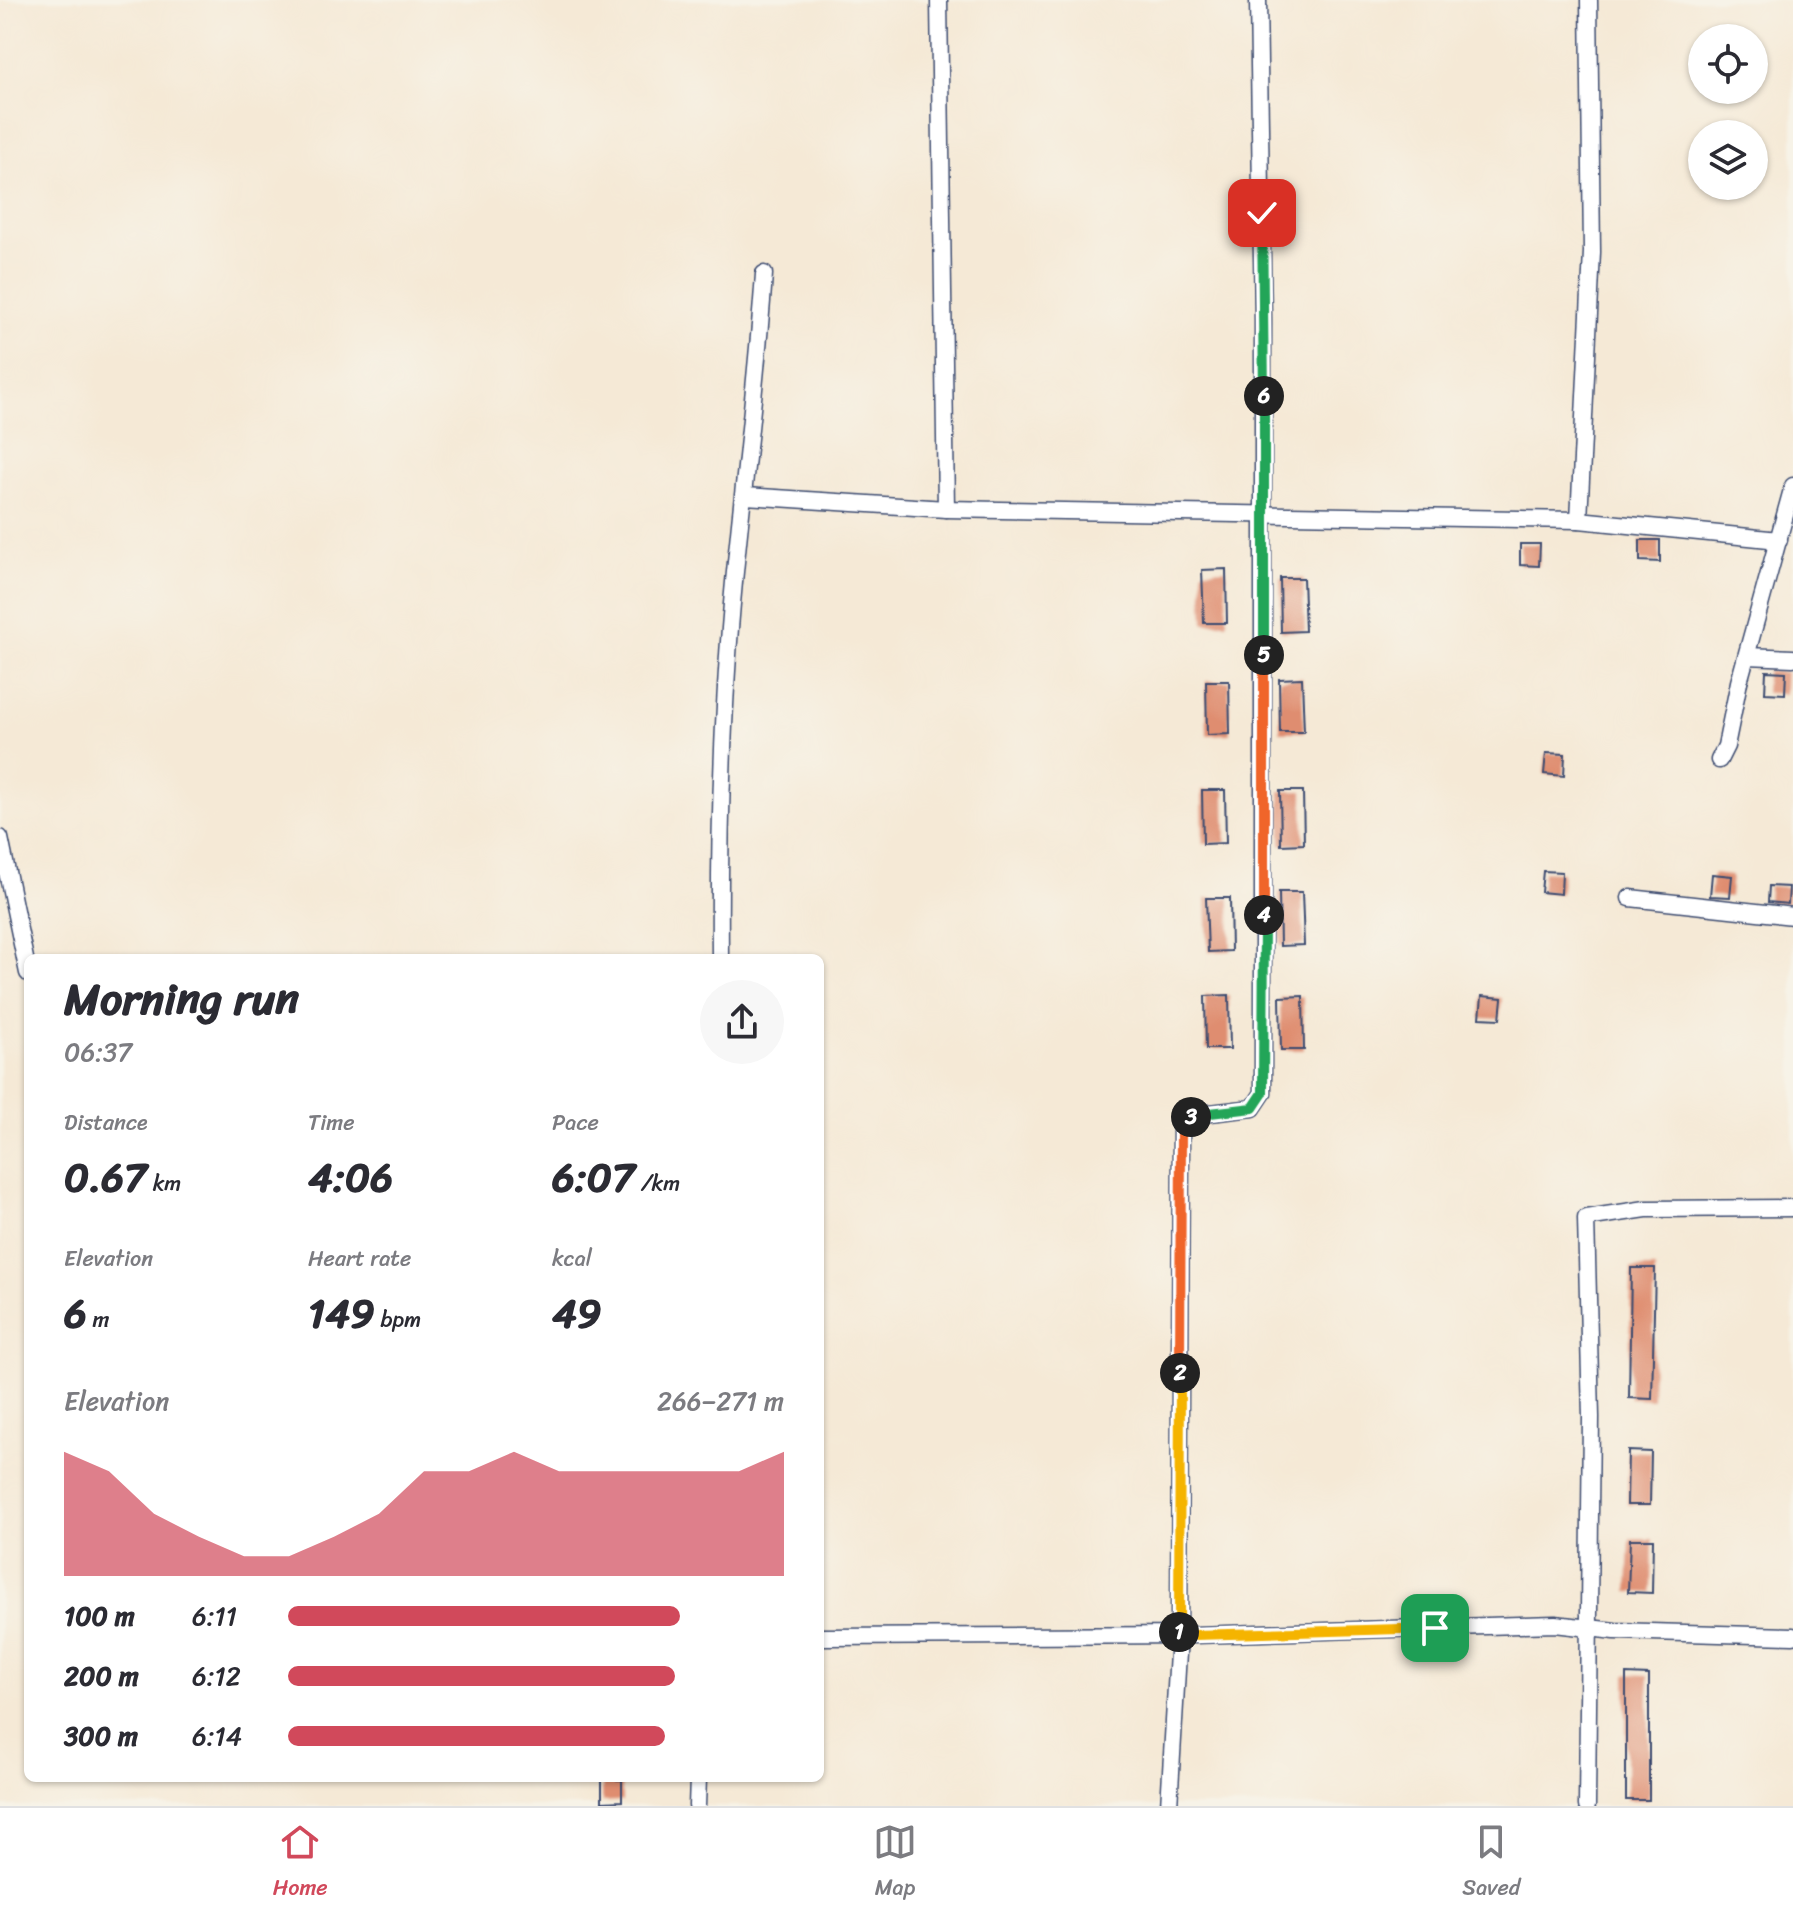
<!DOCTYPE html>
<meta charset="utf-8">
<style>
:root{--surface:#fff;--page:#f7f7f7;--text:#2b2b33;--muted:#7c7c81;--line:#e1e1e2;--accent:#d1495b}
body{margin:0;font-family:Sriracha,sans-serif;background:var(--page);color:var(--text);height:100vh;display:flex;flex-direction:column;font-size:30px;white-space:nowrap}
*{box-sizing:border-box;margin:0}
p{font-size:26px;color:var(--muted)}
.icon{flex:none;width:44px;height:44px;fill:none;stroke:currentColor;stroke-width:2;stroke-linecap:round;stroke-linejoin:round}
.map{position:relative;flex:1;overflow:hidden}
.details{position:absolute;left:24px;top:954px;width:800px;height:828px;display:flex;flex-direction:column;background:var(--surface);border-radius:12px;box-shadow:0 2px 6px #0004}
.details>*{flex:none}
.buttons{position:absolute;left:1688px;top:24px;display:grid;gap:16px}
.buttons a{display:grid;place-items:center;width:80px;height:80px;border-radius:50%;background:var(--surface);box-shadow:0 2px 6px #0004;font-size:40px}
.pin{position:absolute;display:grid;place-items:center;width:68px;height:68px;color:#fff;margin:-34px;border-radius:16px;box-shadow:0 4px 12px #0006}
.km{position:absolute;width:40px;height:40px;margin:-20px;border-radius:50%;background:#222;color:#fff;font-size:22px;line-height:40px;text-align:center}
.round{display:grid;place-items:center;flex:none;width:84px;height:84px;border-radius:42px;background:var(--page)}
.overview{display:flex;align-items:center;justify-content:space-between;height:136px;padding:0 40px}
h1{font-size:44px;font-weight:800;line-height:60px}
.metrics{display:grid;grid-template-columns:repeat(3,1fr);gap:12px;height:136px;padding:8px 40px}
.metrics div{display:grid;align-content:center}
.metrics b{font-size:40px;font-weight:800}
.metrics small{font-size:22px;font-weight:400}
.metrics p{font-size:22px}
.chart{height:224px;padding:16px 40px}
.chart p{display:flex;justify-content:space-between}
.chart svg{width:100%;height:144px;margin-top:8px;fill:var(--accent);opacity:.7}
ul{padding:0 40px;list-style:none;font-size:26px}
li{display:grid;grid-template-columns:128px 96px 1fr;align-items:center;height:60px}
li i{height:20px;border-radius:10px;background:var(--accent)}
.tab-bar{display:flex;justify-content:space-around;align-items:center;height:112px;border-top:2px solid var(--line);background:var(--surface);font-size:22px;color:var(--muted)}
.tab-bar a{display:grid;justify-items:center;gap:4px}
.tab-bar .active{color:var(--accent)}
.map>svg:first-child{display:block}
.building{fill:#df8d70}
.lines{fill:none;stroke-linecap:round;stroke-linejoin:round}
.minor-casing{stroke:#3c4b70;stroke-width:19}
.minor{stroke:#fff;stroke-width:16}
.split-1-casing{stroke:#fff;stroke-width:16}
.split-2-casing{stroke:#fff;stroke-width:16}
.split-3-casing{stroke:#fff;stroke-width:16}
.split-4-casing{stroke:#fff;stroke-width:16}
.split-5-casing{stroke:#fff;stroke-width:16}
.split-6-casing{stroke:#fff;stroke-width:16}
.split-7-casing{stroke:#fff;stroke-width:16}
.split-1{stroke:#f5b400;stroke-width:10}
.split-2{stroke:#f5b400;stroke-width:10}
.split-3{stroke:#f0652b;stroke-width:10}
.split-4{stroke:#22a559;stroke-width:10}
.split-5{stroke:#f0652b;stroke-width:10}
.split-6{stroke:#22a559;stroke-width:10}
.split-7{stroke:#22a559;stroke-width:10}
</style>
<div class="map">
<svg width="1793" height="1806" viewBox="0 0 1793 1806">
<rect width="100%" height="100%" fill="#f7f3e8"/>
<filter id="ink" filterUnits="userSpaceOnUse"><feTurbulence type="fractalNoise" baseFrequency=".0125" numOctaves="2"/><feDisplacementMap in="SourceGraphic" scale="16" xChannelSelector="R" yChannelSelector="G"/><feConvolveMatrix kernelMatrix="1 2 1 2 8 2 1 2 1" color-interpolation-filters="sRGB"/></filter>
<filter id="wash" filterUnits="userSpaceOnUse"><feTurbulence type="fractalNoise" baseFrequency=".006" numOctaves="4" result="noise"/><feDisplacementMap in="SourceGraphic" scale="32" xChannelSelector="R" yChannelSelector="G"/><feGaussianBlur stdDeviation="1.8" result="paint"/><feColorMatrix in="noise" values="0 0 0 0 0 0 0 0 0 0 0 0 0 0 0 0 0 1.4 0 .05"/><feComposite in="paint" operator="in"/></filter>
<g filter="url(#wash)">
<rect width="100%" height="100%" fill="#f5e9d6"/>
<g id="blocks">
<g class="building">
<polygon points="1640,540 1660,540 1660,562 1640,561"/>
<polygon points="1520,544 1540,544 1539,566 1520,565"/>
<polygon points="1226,569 1227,623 1204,623 1202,570"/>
<polygon points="1280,578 1303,578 1305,631 1281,632"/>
<polygon points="1766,671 1786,672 1785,694 1765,693"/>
<polygon points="1302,678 1304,732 1280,732 1279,679"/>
<polygon points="1206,681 1229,681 1230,734 1207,735"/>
<polygon points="1546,753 1565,754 1564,776 1544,774"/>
<polygon points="1202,790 1225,790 1226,843 1203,844"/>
<polygon points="1280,791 1303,791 1304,844 1281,845"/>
<polygon points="1543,871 1562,872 1561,894 1541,892"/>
<polygon points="1712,874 1732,876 1730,897 1710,896"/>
<polygon points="1769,886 1789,887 1788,904 1768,902"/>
<polygon points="1279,892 1302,892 1304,945 1280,946"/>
<polygon points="1206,898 1230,898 1231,951 1208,952"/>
<polygon points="1229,995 1230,1049 1206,1049 1205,996"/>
<polygon points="1303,996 1304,1050 1281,1050 1280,997"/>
<polygon points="1482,996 1502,998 1500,1019 1480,1018"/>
<polygon points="1631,1268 1655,1268 1652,1399 1629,1398"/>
<polygon points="1628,1451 1651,1452 1650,1505 1627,1505"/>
<polygon points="1630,1539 1653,1539 1652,1593 1628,1592"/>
<polygon points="1626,1674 1649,1675 1649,1800 1626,1800"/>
<polygon points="602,1780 622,1780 622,1801 602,1802"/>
</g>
</g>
</g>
<g filter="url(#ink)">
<use href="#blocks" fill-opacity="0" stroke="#3c4b70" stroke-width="2"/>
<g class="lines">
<g class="minor-casing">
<g id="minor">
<polyline points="939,0 946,509"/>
<polyline points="745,496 946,509 1579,520 1779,540"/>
<polyline points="1579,520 1592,252 1589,0"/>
<polyline points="1747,656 1793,658"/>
<polyline points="1719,760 1726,746 1739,682 1793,486"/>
<polyline points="0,838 28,973"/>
<polyline points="1630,898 1793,916"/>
<path d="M720 958C719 833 722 707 734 582 744 479 757 377 764 274"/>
<polyline points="820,1637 1195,1635 1555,1624 1615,1631 1793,1636"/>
<polyline points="697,1806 698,1778"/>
<polyline points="1169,1806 1179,1636 1181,1127 1193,1115 1253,1108 1263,1093 1263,320 1258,0"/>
<polyline points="1587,1806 1591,1417 1586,1218 1646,1209 1793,1208"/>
</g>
</g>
<use href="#minor" class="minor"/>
</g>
</g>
<g class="lines" filter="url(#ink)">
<g class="split-1-casing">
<polyline id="split-1" points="1179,1632 1179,1636 1195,1635 1435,1628"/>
</g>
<g class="split-2-casing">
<polyline id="split-2" points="1179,1632 1180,1373"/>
</g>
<g class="split-3-casing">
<polyline id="split-3" points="1180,1373 1181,1127 1191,1117"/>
</g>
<g class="split-4-casing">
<polyline id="split-4" points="1191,1117 1193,1115 1253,1108 1263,1093 1264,915"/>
</g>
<g class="split-5-casing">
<polyline id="split-5" points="1264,915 1264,655"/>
</g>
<g class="split-6-casing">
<polyline id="split-6" points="1264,396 1264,655"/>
</g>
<g class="split-7-casing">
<polyline id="split-7" points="1262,213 1264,396"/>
</g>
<use href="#split-1" class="split-1"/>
<use href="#split-2" class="split-2"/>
<use href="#split-3" class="split-3"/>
<use href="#split-4" class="split-4"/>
<use href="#split-5" class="split-5"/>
<use href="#split-6" class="split-6"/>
<use href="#split-7" class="split-7"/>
</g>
</svg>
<div class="buttons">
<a><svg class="icon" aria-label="locate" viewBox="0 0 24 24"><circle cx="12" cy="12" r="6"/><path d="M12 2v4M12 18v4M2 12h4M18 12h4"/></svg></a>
<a><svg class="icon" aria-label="layers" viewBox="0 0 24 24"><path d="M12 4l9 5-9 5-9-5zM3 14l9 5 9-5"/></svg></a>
</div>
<div class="pin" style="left:1435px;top:1628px;background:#1e9e55"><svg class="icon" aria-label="arrive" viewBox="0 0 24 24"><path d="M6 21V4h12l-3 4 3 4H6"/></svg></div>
<div class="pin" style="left:1262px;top:213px;background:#d93025"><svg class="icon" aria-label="check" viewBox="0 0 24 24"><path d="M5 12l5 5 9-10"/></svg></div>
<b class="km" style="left:1179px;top:1632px">1</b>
<b class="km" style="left:1180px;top:1373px">2</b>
<b class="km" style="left:1191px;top:1117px">3</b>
<b class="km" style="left:1264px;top:915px">4</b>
<b class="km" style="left:1264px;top:655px">5</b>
<b class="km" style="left:1264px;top:396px">6</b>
<section class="details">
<div class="overview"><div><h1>Morning run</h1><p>06:37</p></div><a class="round"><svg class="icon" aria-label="share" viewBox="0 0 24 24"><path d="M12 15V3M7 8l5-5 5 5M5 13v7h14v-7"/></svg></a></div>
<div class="metrics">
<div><p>Distance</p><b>0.67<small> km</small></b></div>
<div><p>Time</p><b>4:06</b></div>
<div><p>Pace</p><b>6:07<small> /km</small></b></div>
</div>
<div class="metrics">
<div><p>Elevation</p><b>6<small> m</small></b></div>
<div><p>Heart rate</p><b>149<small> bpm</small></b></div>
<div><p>kcal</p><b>49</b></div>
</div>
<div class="chart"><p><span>Elevation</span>266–271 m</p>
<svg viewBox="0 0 160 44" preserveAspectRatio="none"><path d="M0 44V6L10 12L20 25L30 32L40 38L50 38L60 32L70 25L80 12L90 12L100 6L110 12L120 12L130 12L140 12L150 12L160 6V44z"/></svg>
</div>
<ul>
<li><b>100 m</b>6:11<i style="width:79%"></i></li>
<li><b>200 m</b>6:12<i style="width:78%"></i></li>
<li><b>300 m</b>6:14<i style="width:76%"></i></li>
</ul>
</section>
</div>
<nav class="tab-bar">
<a class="active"><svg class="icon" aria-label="home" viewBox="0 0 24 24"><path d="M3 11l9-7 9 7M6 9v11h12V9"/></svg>Home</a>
<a><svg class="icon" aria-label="map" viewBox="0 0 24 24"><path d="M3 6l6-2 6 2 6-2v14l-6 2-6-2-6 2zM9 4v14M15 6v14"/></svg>Map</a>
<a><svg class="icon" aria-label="saved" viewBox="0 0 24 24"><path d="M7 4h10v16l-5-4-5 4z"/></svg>Saved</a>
</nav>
